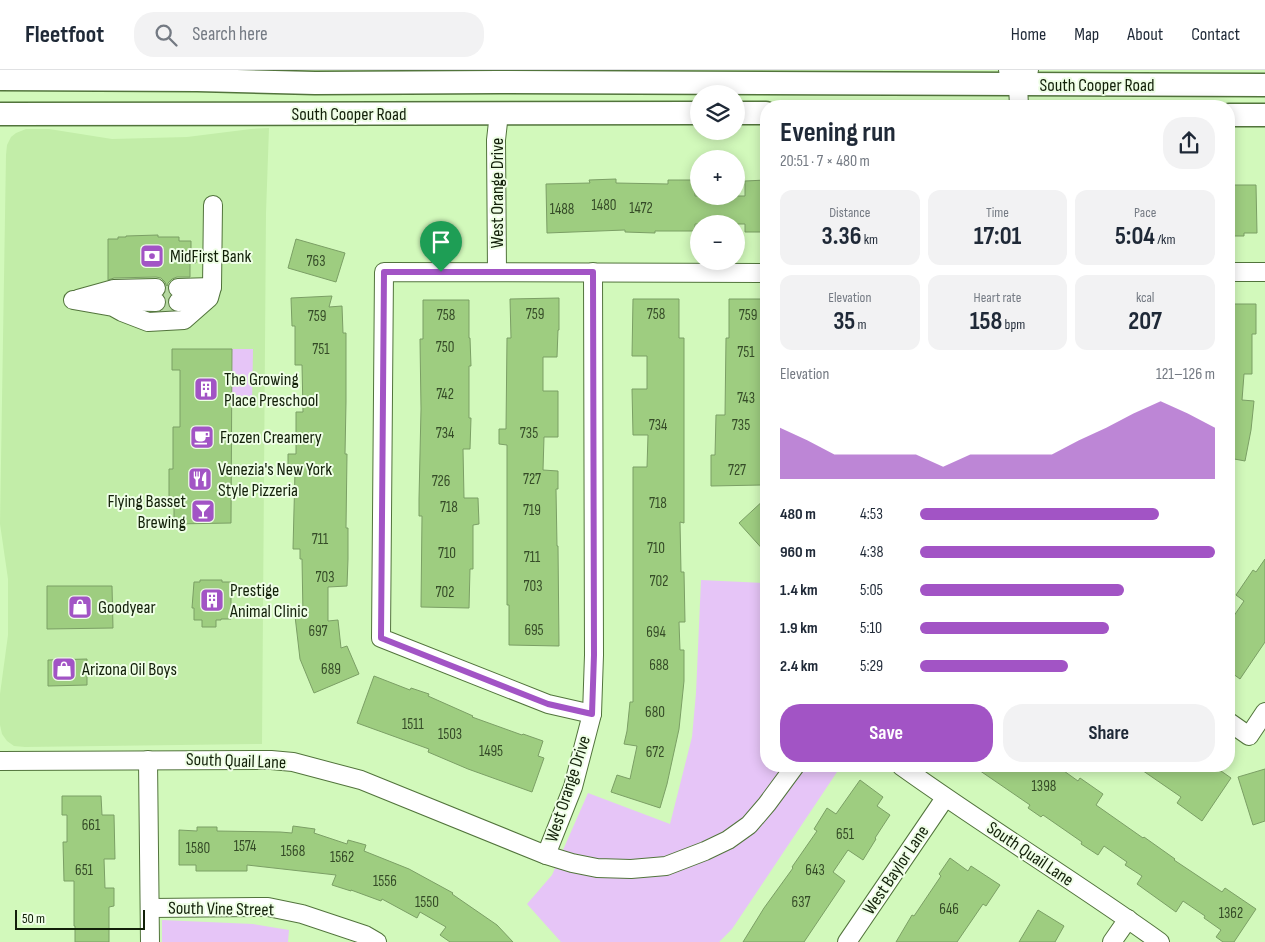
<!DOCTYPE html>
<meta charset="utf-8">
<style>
:root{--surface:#fff;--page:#f2f2f3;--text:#1f2937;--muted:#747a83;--line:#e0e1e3;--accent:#a254c5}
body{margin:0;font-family:"Sofia Sans Condensed",sans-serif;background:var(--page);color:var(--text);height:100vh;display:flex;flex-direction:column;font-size:19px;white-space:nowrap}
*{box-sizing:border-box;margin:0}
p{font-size:16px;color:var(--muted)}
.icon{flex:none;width:28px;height:28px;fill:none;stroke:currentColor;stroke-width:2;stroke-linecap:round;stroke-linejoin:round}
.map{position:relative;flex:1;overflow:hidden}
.drawer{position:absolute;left:760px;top:30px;width:475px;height:672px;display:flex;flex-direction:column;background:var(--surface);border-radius:20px;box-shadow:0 2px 12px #0003}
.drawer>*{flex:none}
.tools{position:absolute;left:690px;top:15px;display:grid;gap:10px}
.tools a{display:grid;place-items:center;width:55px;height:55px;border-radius:50%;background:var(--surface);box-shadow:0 2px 12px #0003;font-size:25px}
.scale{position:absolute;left:15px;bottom:12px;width:130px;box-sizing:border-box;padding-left:5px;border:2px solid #122009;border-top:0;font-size:14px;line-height:18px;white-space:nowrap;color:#122009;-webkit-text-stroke:4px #eefee5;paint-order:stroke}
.pin{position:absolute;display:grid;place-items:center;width:42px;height:42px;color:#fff;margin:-51px -21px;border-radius:50% 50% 50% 0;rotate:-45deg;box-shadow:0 0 5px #0007}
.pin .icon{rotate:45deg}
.round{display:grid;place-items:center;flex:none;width:52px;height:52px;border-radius:20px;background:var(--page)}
.head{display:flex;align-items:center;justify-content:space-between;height:85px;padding:0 20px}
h1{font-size:28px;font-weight:700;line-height:38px}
.metrics{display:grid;grid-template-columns:repeat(3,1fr);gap:8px;height:85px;padding:5px 20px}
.metrics div{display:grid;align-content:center;border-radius:12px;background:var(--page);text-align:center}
.metrics b{font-size:25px;font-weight:700}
.metrics small{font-size:14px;font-weight:400}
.metrics p{font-size:14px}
.chart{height:140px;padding:10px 20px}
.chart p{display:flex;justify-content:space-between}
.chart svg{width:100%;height:90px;margin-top:5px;fill:var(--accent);opacity:.7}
.action{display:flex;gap:10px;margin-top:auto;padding:10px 20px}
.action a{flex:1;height:58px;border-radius:20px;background:var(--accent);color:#fff;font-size:20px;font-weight:700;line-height:58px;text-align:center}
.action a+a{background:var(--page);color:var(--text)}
ul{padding:0 20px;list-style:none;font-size:16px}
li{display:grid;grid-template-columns:80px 60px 1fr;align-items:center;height:38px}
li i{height:12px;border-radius:6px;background:var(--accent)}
header{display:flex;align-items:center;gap:30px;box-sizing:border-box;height:70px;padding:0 25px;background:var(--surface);border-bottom:1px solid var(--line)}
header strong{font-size:24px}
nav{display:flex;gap:28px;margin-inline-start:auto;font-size:18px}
.search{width:350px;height:45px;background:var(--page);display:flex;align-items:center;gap:12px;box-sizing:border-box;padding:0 18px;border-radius:20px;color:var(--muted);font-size:19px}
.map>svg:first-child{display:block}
.built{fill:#c2eda8}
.green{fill:#e6c5f7}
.building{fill:#9ecd80;stroke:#7b9f65}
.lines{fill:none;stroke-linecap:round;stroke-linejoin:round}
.minor-tunnel{stroke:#b5d8a0;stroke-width:18;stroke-dasharray:18 9;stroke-linecap:butt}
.minor-casing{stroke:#52743c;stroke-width:20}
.major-casing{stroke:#52743c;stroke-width:25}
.minor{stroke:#fff;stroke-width:18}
.major{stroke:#fff;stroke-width:22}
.route-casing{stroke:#fff;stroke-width:10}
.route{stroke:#a254c5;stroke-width:6}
.labels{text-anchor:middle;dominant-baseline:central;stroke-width:4;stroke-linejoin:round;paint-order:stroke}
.number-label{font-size:15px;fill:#354b27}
.street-label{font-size:18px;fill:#122009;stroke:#eefee5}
.poi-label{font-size:18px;fill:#122009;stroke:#eefee5;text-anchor:start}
</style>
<header>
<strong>Fleetfoot</strong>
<div class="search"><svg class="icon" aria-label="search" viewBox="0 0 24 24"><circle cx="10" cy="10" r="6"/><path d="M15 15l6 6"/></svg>Search here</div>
<nav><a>Home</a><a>Map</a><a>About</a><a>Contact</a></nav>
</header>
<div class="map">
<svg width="1265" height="872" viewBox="0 0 1265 872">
<rect width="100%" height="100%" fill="#d2f9bb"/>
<polygon class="built" points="269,58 266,143 262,674 25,677 14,676 7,671 2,664 0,655 0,624 8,565 8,509 0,454 6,85 7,75 11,67 16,63 26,59 49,59 112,69 187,67 251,59"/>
<g class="green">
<polygon points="232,279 253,279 252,337 232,337"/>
<polygon points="701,510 766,513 766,696 841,696 732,859 719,872 561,872 527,834 552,805 588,723 670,754 692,667 696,623"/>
<polygon points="162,850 253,854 289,860 288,872 162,872"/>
</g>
<g class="building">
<polygon points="616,109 616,113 668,114 668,110 695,110 695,126 745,126 745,111 766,110 766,162 745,162 745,154 695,154 695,161 655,161 655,163 625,162 625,160 547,163 546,114 590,113 589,110"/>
<polygon points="1229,115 1256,115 1257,163 1244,163 1244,166 1229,166"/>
<polygon points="158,165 158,167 179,167 179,171 191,171 191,179 196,179 196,193 190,193 190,207 177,207 172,209 168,213 167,219 170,225 168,227 167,233 169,237 172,240 162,241 165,237 167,233 165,227 164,225 166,223 167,217 165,212 161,208 156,207 114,208 108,210 108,169 118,169 118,167 126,167 126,166"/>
<polygon points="296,169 345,183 336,212 288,198"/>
<polygon points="332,226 329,237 342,236 343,263 346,263 346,332 345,384 347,384 346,458 348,458 348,489 347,516 328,517 328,551 338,550 341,578 347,576 359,604 314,623 300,589 295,546 303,545 302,489 300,489 300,479 293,479 295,401 288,401 288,384 296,384 296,342 303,342 302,295 295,295 295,256 292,256 291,228"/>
<polygon points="559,228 559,260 558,260 557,287 543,287 543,321 558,321 558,367 544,367 543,400 558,401 558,419 556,419 557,476 558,476 559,576 509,575 509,535 507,535 507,375 499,374 499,359 506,359 507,268 511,268 510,229"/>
<polygon points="633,229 679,229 679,268 684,268 684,453 680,452 681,502 684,502 685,552 679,552 680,580 684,580 684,611 679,659 667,714 660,738 611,722 617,705 630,709 637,676 624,674 627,661 630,632 633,632 633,397 647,397 648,365 633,365 632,319 647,319 647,286 632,286"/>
<polygon points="729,229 766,229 766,364 762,364 762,415 711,416 711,385 715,385 716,345 725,345 726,268 729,268"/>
<polygon points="423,230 469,230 469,268 470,268 471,296 469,296 469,348 471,348 470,379 463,379 464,428 478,428 479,454 473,455 473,499 470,499 469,538 421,537 422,446 419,446 419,429 421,339 420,269 423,269"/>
<polygon points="1229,234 1256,234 1256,264 1252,264 1252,304 1244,304 1242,330 1254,331 1251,360 1245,391 1229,388"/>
<polygon points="172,279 232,279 231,453 174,454 174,429 169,429 169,399 173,399 173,357 180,357 180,300 172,300"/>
<polygon points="766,428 766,483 739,453"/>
<polygon points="1265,489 1265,572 1240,609 1229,601 1229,553 1244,531 1236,525 1253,500 1256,502"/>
<polygon points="200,510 222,510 222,512 231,512 231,549 221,549 221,550 216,550 216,557 202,557 202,550 194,550 194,538 192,538 194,512 200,512"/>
<polygon points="47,516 112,516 113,558 47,559"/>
<polygon points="87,589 87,615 48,616 48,590"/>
<polygon points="374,606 410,620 411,618 429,624 428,626 473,646 472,647 522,665 523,664 543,671 538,686 544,688 532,722 468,699 428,682 429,679 357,653"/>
<polygon points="973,696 1057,696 1078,711 1080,708 1103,724 1096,735 1143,768 1144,767 1175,789 1174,790 1222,822 1225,818 1256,839 1234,872 1223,872 1216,867 1221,860 1204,848 1205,846 1183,831 1176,842 1137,814 1142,806 1125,795 1127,792 1104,776 1098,785 1081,774 1082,772 1043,745 1041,747 1028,738 1030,735"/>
<polygon points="1136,696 1214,696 1231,708 1202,751 1177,733 1181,727"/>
<polygon points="1265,699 1265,751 1253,755 1238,707"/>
<polygon points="860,710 883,727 877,736 890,745 875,768 876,769 863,790 848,780 833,802 845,811 804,872 743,872 764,838 793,798 792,797 817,761 814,759 827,738 836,744"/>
<polygon points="62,726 101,726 102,745 114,745 115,789 104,789 105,818 114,818 114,836 109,837 109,872 75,872 75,856 74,856 74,811 64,811 63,772 67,772 67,745 62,745"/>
<polygon points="293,756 315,759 314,763 347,774 348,770 366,775 364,781 409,799 453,823 452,824 497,855 513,872 450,872 440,865 446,857 420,842 417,848 382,829 381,831 351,820 351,821 332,815 336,805 247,795 247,801 196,801 196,795 179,795 179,760 197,761 197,757 217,757 217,761 280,762 292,763"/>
<polygon points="950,788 968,801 971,796 1000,815 986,836 983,834 957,872 896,872 912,845 914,846 941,806 939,804"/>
<polygon points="1038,840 1064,856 1055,872 1019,872"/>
</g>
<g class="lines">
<g class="minor-tunnel">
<polyline points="156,225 178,225"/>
<polyline points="156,242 178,242"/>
</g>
<g class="minor-casing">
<g id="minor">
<polyline points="1008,0 1018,15 1019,36"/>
<polyline points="1018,15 1029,0"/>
<polyline points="497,202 496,70 499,43"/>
<polyline points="1229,202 1265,202"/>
<polyline points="178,218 212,217"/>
<polyline points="78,229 114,219 156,218"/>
<polyline points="73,230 113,237 122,242 148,252 184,250 209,228 212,217 213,135"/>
<polyline points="106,231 156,232"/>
<polyline points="178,232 205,231"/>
<polyline points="592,644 548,634 381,568 384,202 766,203"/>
<polyline points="1229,652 1249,666 1265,642"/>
<polyline points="148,690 150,872"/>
<polyline points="0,691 271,690 293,692 361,710 546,785 572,793 597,798 631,799 666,796 705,781 728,770 749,755 767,734 795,696"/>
<path d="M901 696C986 757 1075 811 1160 872"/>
<polyline points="546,785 573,717 592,644 594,585 593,202"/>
<polyline points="150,838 268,837 302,844 365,865 377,872"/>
<polyline points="847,872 945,728"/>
<polyline points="1112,872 1128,849"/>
</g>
</g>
<g class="major-casing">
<g id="major">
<polyline points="0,9 197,10 315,13 499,12 1265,15"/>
<polyline points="736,43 766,43"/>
<polyline points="0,44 699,43"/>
<polyline points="1229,45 1265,45"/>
</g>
</g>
<use href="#minor" class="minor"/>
<use href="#major" class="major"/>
</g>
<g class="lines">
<g class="route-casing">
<polygon id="route" points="384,202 593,202 594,585 592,644 548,634 381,568"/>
</g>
<use href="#route" class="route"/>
</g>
<defs>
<g id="bank-square" transform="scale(1.25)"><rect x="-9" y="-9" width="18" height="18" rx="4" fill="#a254c5" stroke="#eefee5"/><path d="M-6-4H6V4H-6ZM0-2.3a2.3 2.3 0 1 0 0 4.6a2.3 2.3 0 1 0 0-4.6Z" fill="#fff"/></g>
<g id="building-square" transform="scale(1.25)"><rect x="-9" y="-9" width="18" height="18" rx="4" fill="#a254c5" stroke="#eefee5"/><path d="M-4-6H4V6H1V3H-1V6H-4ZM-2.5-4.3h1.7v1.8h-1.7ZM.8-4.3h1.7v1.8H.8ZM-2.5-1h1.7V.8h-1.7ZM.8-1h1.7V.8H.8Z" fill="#fff"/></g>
<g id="cafe-square" transform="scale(1.25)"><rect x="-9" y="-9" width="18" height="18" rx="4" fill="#a254c5" stroke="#eefee5"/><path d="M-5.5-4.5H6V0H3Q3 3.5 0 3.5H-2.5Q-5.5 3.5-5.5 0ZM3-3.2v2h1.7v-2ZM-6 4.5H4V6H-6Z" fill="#fff"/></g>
<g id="restaurant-square" transform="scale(1.25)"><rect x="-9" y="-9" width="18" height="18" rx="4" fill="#a254c5" stroke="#eefee5"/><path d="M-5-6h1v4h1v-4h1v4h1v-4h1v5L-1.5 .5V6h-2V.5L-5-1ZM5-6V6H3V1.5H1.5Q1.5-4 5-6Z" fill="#fff"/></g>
<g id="bar-square" transform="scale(1.25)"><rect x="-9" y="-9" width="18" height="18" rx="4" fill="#a254c5" stroke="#eefee5"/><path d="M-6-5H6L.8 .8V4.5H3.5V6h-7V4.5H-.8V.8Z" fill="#fff"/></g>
<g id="shop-square" transform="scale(1.25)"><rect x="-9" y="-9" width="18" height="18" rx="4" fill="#a254c5" stroke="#eefee5"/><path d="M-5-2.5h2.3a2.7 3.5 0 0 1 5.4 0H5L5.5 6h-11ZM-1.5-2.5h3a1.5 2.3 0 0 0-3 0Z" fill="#fff"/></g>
</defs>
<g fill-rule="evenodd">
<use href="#bank-square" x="152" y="186"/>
<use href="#building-square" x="206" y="319"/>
<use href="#cafe-square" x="202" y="367"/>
<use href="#restaurant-square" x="200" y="409"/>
<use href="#bar-square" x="203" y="441"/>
<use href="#building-square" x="212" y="530"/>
<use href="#shop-square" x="80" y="537"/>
<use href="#shop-square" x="64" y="599"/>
</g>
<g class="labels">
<g class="number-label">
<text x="604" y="135">1480</text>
<text x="641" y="138">1472</text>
<text x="562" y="139">1488</text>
<text x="316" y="191">763</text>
<text x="535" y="244">759</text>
<text x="656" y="244">758</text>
<text x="446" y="245">758</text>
<text x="748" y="245">759</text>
<text x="317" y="246">759</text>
<text x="445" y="277">750</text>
<text x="321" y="279">751</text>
<text x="746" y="282">751</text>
<text x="445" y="324">742</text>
<text x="746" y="328">743</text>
<text x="658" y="355">734</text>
<text x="741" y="355">735</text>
<text x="445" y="363">734</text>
<text x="529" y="363">735</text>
<text x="737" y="400">727</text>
<text x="532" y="409">727</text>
<text x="441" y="411">726</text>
<text x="658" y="433">718</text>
<text x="449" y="437">718</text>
<text x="532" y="440">719</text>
<text x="320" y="469">711</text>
<text x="656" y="478">710</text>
<text x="447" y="483">710</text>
<text x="532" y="487">711</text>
<text x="325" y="507">703</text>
<text x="659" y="511">702</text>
<text x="533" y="516">703</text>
<text x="445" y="522">702</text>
<text x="534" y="560">695</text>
<text x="318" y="561">697</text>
<text x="656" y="562">694</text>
<text x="659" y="595">688</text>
<text x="331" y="599">689</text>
<text x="655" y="642">680</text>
<text x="413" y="654">1511</text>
<text x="450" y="664">1503</text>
<text x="491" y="681">1495</text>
<text x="655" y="682">672</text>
<text x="1044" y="716">1398</text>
<text x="91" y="755">661</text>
<text x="845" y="764">651</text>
<text x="245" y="776">1574</text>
<text x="198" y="778">1580</text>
<text x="293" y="781">1568</text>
<text x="342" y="787">1562</text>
<text x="84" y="800">651</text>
<text x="815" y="800">643</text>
<text x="385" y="811">1556</text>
<text x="427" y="832">1550</text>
<text x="801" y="832">637</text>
<text x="949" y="839">646</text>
<text x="1231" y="843">1362</text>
</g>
<g class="street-label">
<text x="1097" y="15">South Cooper Road</text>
<text x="349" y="44">South Cooper Road</text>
<text transform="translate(497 123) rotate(-90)">West Orange Drive</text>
<text transform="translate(236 691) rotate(2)">South Quail Lane</text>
<text transform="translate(568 719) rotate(-72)">West Orange Drive</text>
<text transform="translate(1030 784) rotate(34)">South Quail Lane</text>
<text transform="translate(896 800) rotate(-56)">West Baylor Lane</text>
<text transform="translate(221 839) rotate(1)">South Vine Street</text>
</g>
<g class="poi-label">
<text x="170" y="186">MidFirst Bank</text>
<text x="224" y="309">The Growing<tspan x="224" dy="21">Place Preschool</tspan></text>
<text x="220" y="367">Frozen Creamery</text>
<text x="218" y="399">Venezia's New York<tspan x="218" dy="21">Style Pizzeria</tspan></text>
<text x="186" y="431" text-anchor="end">Flying Basset<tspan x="186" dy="21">Brewing</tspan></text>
<text x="230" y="520">Prestige<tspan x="230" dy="21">Animal Clinic</tspan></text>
<text x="98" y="537">Goodyear</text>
<text x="82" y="599">Arizona Oil Boys</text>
</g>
</g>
</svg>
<div class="tools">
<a><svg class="icon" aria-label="layers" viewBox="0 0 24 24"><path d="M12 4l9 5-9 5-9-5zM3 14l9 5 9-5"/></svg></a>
<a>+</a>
<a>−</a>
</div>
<div class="scale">50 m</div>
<div class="pin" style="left:441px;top:202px;background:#1e9e55"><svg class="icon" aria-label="arrive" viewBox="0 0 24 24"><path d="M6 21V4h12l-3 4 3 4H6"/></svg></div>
<section class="drawer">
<div class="head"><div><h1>Evening run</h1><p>20:51 · 7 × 480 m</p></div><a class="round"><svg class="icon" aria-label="share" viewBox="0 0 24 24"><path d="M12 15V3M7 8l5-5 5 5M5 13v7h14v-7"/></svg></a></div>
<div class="metrics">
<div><p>Distance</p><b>3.36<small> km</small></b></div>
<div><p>Time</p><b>17:01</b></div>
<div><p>Pace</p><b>5:04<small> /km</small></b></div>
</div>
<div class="metrics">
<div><p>Elevation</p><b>35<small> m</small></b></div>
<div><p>Heart rate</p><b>158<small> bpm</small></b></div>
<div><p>kcal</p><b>207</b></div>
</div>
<div class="chart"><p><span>Elevation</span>121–126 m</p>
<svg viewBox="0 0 160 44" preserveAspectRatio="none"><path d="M0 44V19L10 25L20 32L30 32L40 32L50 32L60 38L70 32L80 32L90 32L100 32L110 25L120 19L130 12L140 6L150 12L160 19V44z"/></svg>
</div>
<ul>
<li><b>480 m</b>4:53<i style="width:81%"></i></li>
<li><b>960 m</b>4:38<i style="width:100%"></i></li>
<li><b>1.4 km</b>5:05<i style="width:69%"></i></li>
<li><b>1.9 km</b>5:10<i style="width:64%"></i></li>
<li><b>2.4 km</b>5:29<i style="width:50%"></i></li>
</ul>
<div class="action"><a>Save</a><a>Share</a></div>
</section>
</div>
